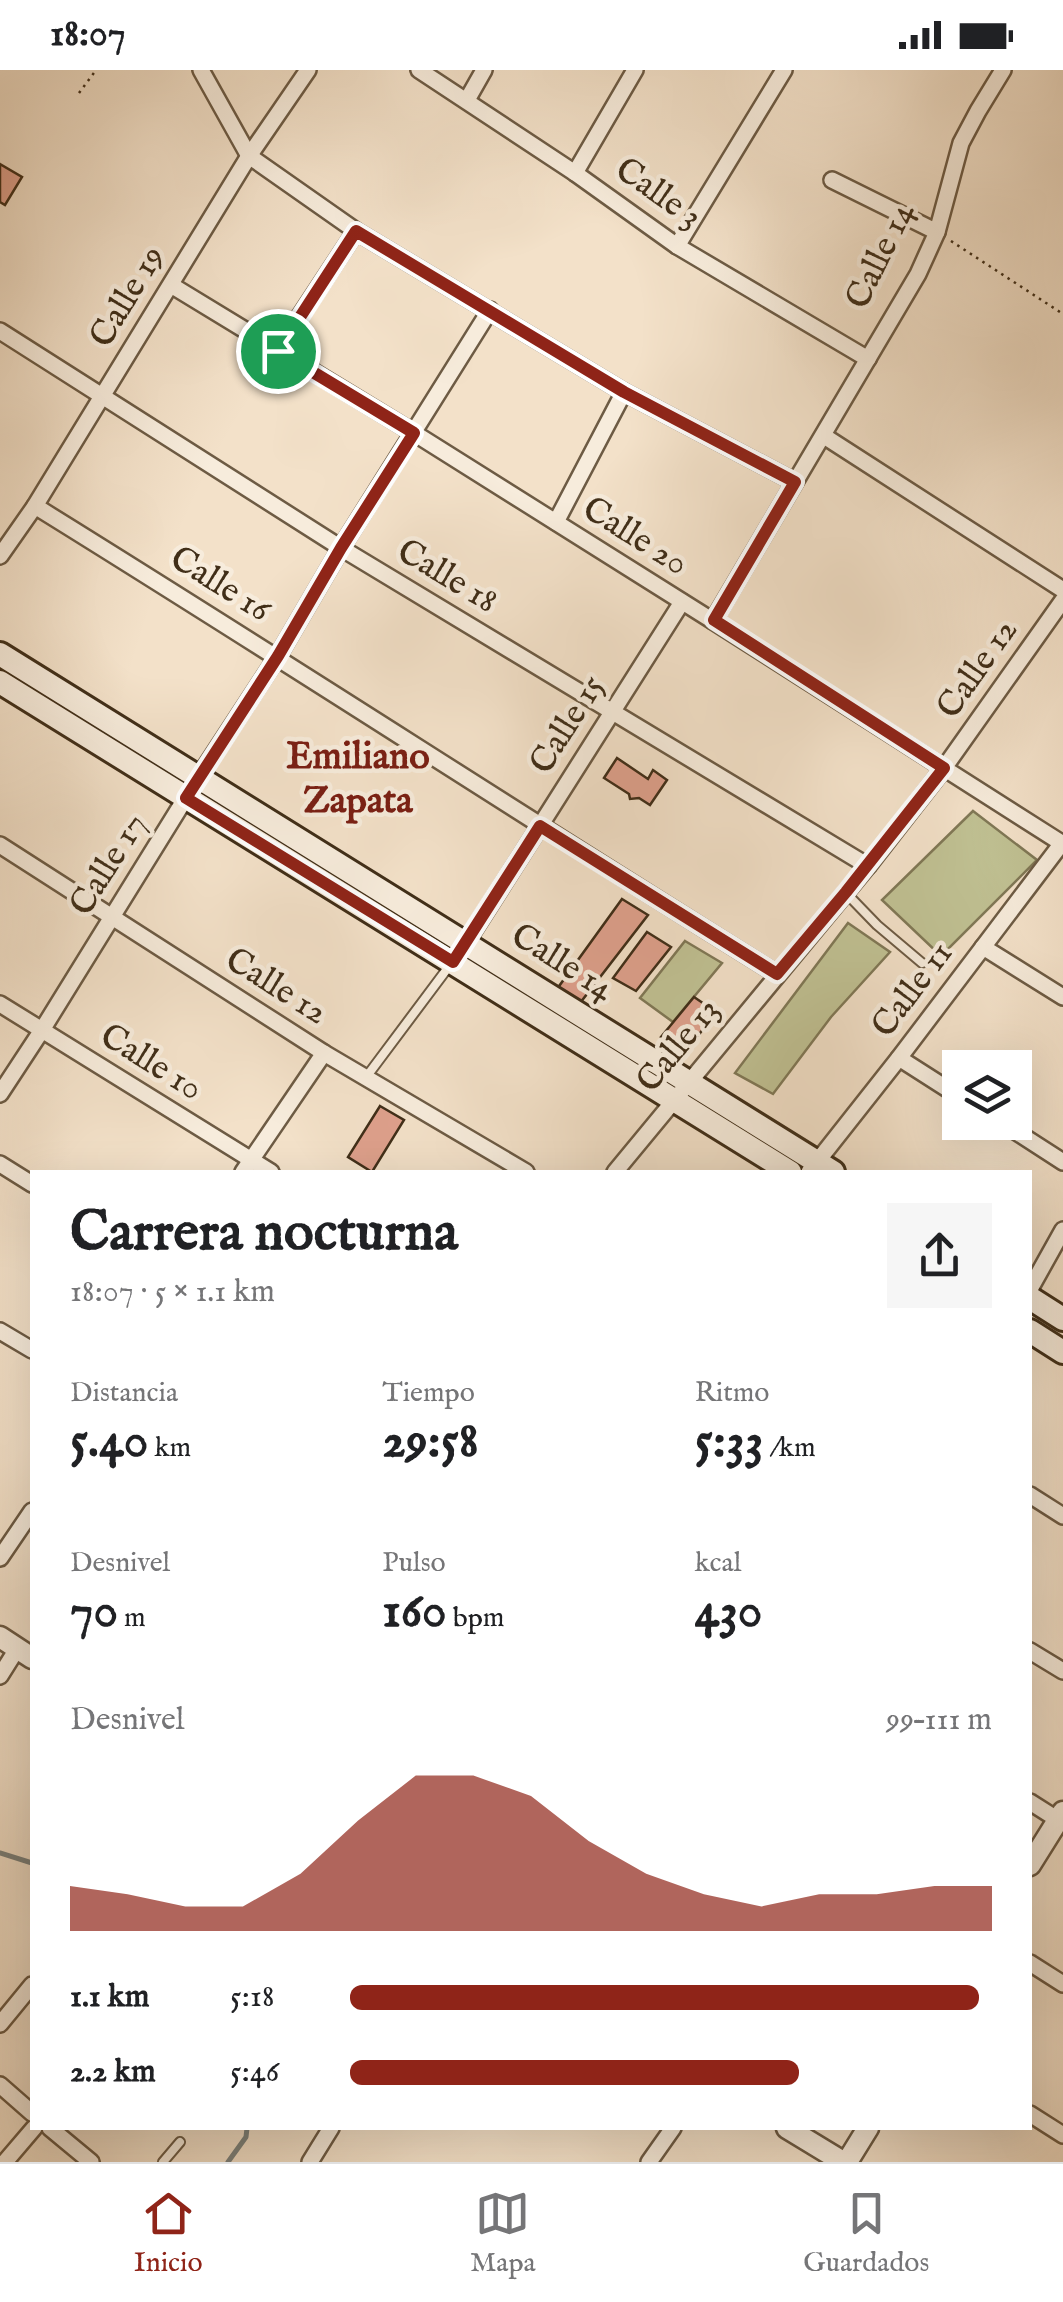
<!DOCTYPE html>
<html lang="es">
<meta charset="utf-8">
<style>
:root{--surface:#fff;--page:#f6f6f6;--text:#202124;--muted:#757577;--line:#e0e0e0;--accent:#8f2418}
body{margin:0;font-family:"IM FELL English",serif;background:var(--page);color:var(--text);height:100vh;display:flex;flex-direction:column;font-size:38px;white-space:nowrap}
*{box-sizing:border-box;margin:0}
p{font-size:32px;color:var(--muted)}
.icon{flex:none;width:55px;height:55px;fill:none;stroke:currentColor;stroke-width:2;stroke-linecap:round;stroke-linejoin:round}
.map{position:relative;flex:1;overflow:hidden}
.details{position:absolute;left:30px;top:1100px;width:1002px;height:960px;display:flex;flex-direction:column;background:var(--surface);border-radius:0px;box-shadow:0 10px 40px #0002}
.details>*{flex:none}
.buttons{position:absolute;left:942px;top:980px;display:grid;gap:20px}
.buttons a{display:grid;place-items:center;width:90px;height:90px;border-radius:0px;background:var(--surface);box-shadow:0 10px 40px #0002;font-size:50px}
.pin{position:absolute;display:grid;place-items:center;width:85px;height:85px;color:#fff;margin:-42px;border:5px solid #fff;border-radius:50%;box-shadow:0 2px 10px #0007}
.round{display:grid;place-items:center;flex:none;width:105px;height:105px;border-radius:0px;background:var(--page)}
.overview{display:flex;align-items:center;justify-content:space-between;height:170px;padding:0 40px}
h1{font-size:55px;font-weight:700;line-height:75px}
.figures{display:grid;grid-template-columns:repeat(3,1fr);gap:15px;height:170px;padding:10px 40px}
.figures div{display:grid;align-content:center}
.figures b{font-size:50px;font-weight:700}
.figures small{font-size:28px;font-weight:400}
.figures p{font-size:28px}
.chart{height:280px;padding:20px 40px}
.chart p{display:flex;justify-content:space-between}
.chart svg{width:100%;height:180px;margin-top:10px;fill:var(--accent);opacity:.7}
ul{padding:0 40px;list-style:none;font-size:32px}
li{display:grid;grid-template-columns:160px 120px 1fr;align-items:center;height:75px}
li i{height:25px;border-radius:12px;background:var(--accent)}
.status{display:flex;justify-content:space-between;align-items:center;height:70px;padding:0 50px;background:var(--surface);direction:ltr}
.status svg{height:28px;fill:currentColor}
.dock{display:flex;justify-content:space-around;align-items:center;height:140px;border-top:2px solid var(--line);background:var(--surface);font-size:28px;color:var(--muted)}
.dock a{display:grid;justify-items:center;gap:5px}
.dock .current{color:var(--accent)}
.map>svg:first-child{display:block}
.green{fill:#c0c193;stroke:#807856;stroke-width:2.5}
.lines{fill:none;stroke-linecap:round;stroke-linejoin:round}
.stream{stroke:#7b827e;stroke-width:5}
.building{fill:#dfa18d;stroke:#402e18;stroke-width:2.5}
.service-casing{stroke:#6d5b44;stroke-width:12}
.minor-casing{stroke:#6d5b44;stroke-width:20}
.tertiary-casing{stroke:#6d5b44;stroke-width:25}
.secondary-casing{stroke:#402e18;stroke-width:28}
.path{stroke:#402e18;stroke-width:2.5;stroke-dasharray:2.5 5;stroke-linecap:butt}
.service{stroke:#f7ecdc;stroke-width:8}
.minor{stroke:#f7ecdc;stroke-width:15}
.tertiary{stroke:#f7ecdc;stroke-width:20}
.secondary{stroke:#f7ecdc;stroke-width:22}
.route-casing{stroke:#fff;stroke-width:20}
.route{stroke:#8f2418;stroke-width:12}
.labels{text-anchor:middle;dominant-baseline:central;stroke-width:9;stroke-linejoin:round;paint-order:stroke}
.street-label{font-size:35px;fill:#402e18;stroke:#f7ecdc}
.neighbourhood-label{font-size:38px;font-weight:bold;fill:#7a1f14;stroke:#f7ecdc}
</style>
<div class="status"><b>18:07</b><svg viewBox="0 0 49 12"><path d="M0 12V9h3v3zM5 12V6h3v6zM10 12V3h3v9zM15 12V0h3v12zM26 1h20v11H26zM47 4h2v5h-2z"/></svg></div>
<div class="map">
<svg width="1063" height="2092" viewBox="0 0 1063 2092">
<rect width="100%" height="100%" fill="#f3e1c9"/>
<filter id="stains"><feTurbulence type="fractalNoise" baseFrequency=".002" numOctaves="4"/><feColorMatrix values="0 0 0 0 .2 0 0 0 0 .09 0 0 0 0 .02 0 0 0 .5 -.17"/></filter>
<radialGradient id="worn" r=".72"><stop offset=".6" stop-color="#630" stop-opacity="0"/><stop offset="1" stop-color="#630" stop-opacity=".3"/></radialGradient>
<g class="green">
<polygon points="973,741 1037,790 941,886 882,830"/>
<polygon points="848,853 890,882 831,947 773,1024 735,1003"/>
<polygon points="685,871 722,893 673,952 640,928"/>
</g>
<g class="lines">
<g class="stream">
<polyline points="0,1783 32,1793"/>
<polyline points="228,2092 246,2067 247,2058"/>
</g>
</g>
<g class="building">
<polygon points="0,94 22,107 5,135 0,132"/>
<polygon points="617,688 648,709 653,700 667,710 650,735 639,728 630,729 629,724 604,708"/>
<polygon points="622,829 648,845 580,933 557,919"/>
<polygon points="647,862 671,877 636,921 613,908"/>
<polygon points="694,927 716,942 685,983 661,967"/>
<polygon points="380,1036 404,1050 372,1102 348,1087"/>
</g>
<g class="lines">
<g class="service-casing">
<g id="service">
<polyline points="846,823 877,855 922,893"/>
<polyline points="367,1006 450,895"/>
<polyline points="163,2092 180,2072"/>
</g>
</g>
<g class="minor-casing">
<g id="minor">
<polyline points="201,0 249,86 356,161 624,322 795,412"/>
<polyline points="419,0 575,103 677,176 868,289"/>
<polyline points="467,30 484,0"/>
<polyline points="575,103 635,0"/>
<polyline points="832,110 937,162"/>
<polyline points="677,176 784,0"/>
<polyline points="171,215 414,363 713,551 1063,774"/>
<polyline points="0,261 341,478 868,796"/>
<polyline points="277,281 356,161"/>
<polyline points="824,366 1063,520"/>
<path d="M35 436C284 590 529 750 777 904"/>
<polyline points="556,452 624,322"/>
<polyline points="0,486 35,436 249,86 308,0"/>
<polyline points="713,551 918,204 937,162 961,73 978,41 1003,0"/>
<polyline points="0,775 324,983 526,1102"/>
<polyline points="983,877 1063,927"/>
<polyline points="462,879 682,532"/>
<polyline points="0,934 271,1102"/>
<polyline points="899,988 960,1027"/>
<polyline points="0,1024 42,960 198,708 278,586 341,478 490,240"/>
<polyline points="1001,1052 1063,1092"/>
<polyline points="0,1094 32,1114"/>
<polyline points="243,1102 324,983"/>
<polyline points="615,1102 868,796 944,698 1063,530"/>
<polyline points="809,1102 899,988 1062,773"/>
<polyline points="1030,1219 1063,1160"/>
<polyline points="0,1261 32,1280"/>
<polyline points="1030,1425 1063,1446"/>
<polyline points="0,1488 32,1441"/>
<polyline points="1030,1581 1063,1601"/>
<polyline points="0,1606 17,1579"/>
<polyline points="1030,1732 1063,1753"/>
<polyline points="1030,1893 1063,1914"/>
<polyline points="0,1954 32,1915"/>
<polyline points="0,2015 32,2043"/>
<polyline points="1030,2044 1063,2065"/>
<polyline points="50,2058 91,2092"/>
<polyline points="5,2092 34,2058"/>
<polyline points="310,2092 331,2058"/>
<polyline points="649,2092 673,2058"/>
</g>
</g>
<g class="tertiary-casing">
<g id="tertiary">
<polyline points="0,1567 32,1588"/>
<polyline points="1030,1795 1063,1742"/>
<polyline points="787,2058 843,2092"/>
<polyline points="847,2092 868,2058"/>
</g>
</g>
<g class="secondary-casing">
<g id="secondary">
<polyline points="0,584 833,1102"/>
<polyline points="0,612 790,1102"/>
<polyline points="1030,1228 1063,1249"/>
<polyline points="1030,1261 1063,1282"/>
</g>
</g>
<g class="path">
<polyline points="79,23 96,0"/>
<polyline points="951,171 1063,244"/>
</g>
<use href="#service" class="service"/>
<use href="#minor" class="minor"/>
<use href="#tertiary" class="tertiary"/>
<use href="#secondary" class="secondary"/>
</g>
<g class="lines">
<g class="route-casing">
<polygon id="route" points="356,161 624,322 795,412 714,550 944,698 846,822 777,904 540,756 453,892 186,728 278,586 341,478 414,363 278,281"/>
</g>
<use href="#route" class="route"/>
</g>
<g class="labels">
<g class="street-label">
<text transform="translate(658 124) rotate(35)">Calle 3</text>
<text transform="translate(881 186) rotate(-64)">Calle 14</text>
<text transform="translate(128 227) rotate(-59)">Calle 19</text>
<text transform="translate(635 467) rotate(32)">Calle 20</text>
<text transform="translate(447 507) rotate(31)">Calle 18</text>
<text transform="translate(220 515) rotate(32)">Calle 16</text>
<text transform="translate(978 599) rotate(-55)">Calle 12</text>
<text transform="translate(568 655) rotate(-58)">Calle 15</text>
<text transform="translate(109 795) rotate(-58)">Calle 17</text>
<text transform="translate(562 893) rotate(32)">Calle 14</text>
<text transform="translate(276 917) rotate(32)">Calle 12</text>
<text transform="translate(913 920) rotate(-53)">Calle 11</text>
<text transform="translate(679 976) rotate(-51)">Calle 13</text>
<text transform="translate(151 993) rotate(32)">Calle 10</text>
</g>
<g class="neighbourhood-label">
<text x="358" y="688">Emiliano<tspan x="358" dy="44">Zapata</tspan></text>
</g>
</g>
<rect width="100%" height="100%" filter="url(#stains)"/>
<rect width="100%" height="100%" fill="url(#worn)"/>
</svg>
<div class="buttons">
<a><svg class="icon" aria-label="layers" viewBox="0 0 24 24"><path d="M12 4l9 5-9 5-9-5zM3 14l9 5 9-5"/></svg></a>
</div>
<div class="pin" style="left:278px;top:281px;background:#1e9e55"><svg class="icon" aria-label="arrive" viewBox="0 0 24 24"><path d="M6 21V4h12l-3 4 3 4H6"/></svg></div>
<section class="details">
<div class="overview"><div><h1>Carrera nocturna</h1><p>18:07 · 5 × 1.1 km</p></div><a class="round"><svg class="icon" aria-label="share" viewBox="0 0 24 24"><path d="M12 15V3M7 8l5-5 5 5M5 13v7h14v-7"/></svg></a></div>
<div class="figures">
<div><p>Distancia</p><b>5.40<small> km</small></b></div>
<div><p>Tiempo</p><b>29:58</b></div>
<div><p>Ritmo</p><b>5:33<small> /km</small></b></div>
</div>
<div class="figures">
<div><p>Desnivel</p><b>70<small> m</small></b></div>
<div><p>Pulso</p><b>160<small> bpm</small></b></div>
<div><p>kcal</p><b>430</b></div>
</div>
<div class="chart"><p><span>Desnivel</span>99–111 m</p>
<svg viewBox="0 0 160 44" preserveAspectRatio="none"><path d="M0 44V33L10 35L20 38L30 38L40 30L50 17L60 6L70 6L80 11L90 22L100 30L110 35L120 38L130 35L140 35L150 33L160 33V44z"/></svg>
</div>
<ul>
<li><b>1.1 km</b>5:18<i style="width:98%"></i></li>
<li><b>2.2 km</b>5:46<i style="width:70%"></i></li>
</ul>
</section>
</div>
<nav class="dock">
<a class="current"><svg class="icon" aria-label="home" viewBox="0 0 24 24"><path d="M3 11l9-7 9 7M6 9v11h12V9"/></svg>Inicio</a>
<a><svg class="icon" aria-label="map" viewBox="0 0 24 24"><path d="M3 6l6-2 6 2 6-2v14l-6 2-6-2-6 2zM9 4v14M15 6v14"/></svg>Mapa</a>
<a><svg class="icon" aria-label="saved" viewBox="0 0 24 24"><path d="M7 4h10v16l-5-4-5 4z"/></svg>Guardados</a>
</nav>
